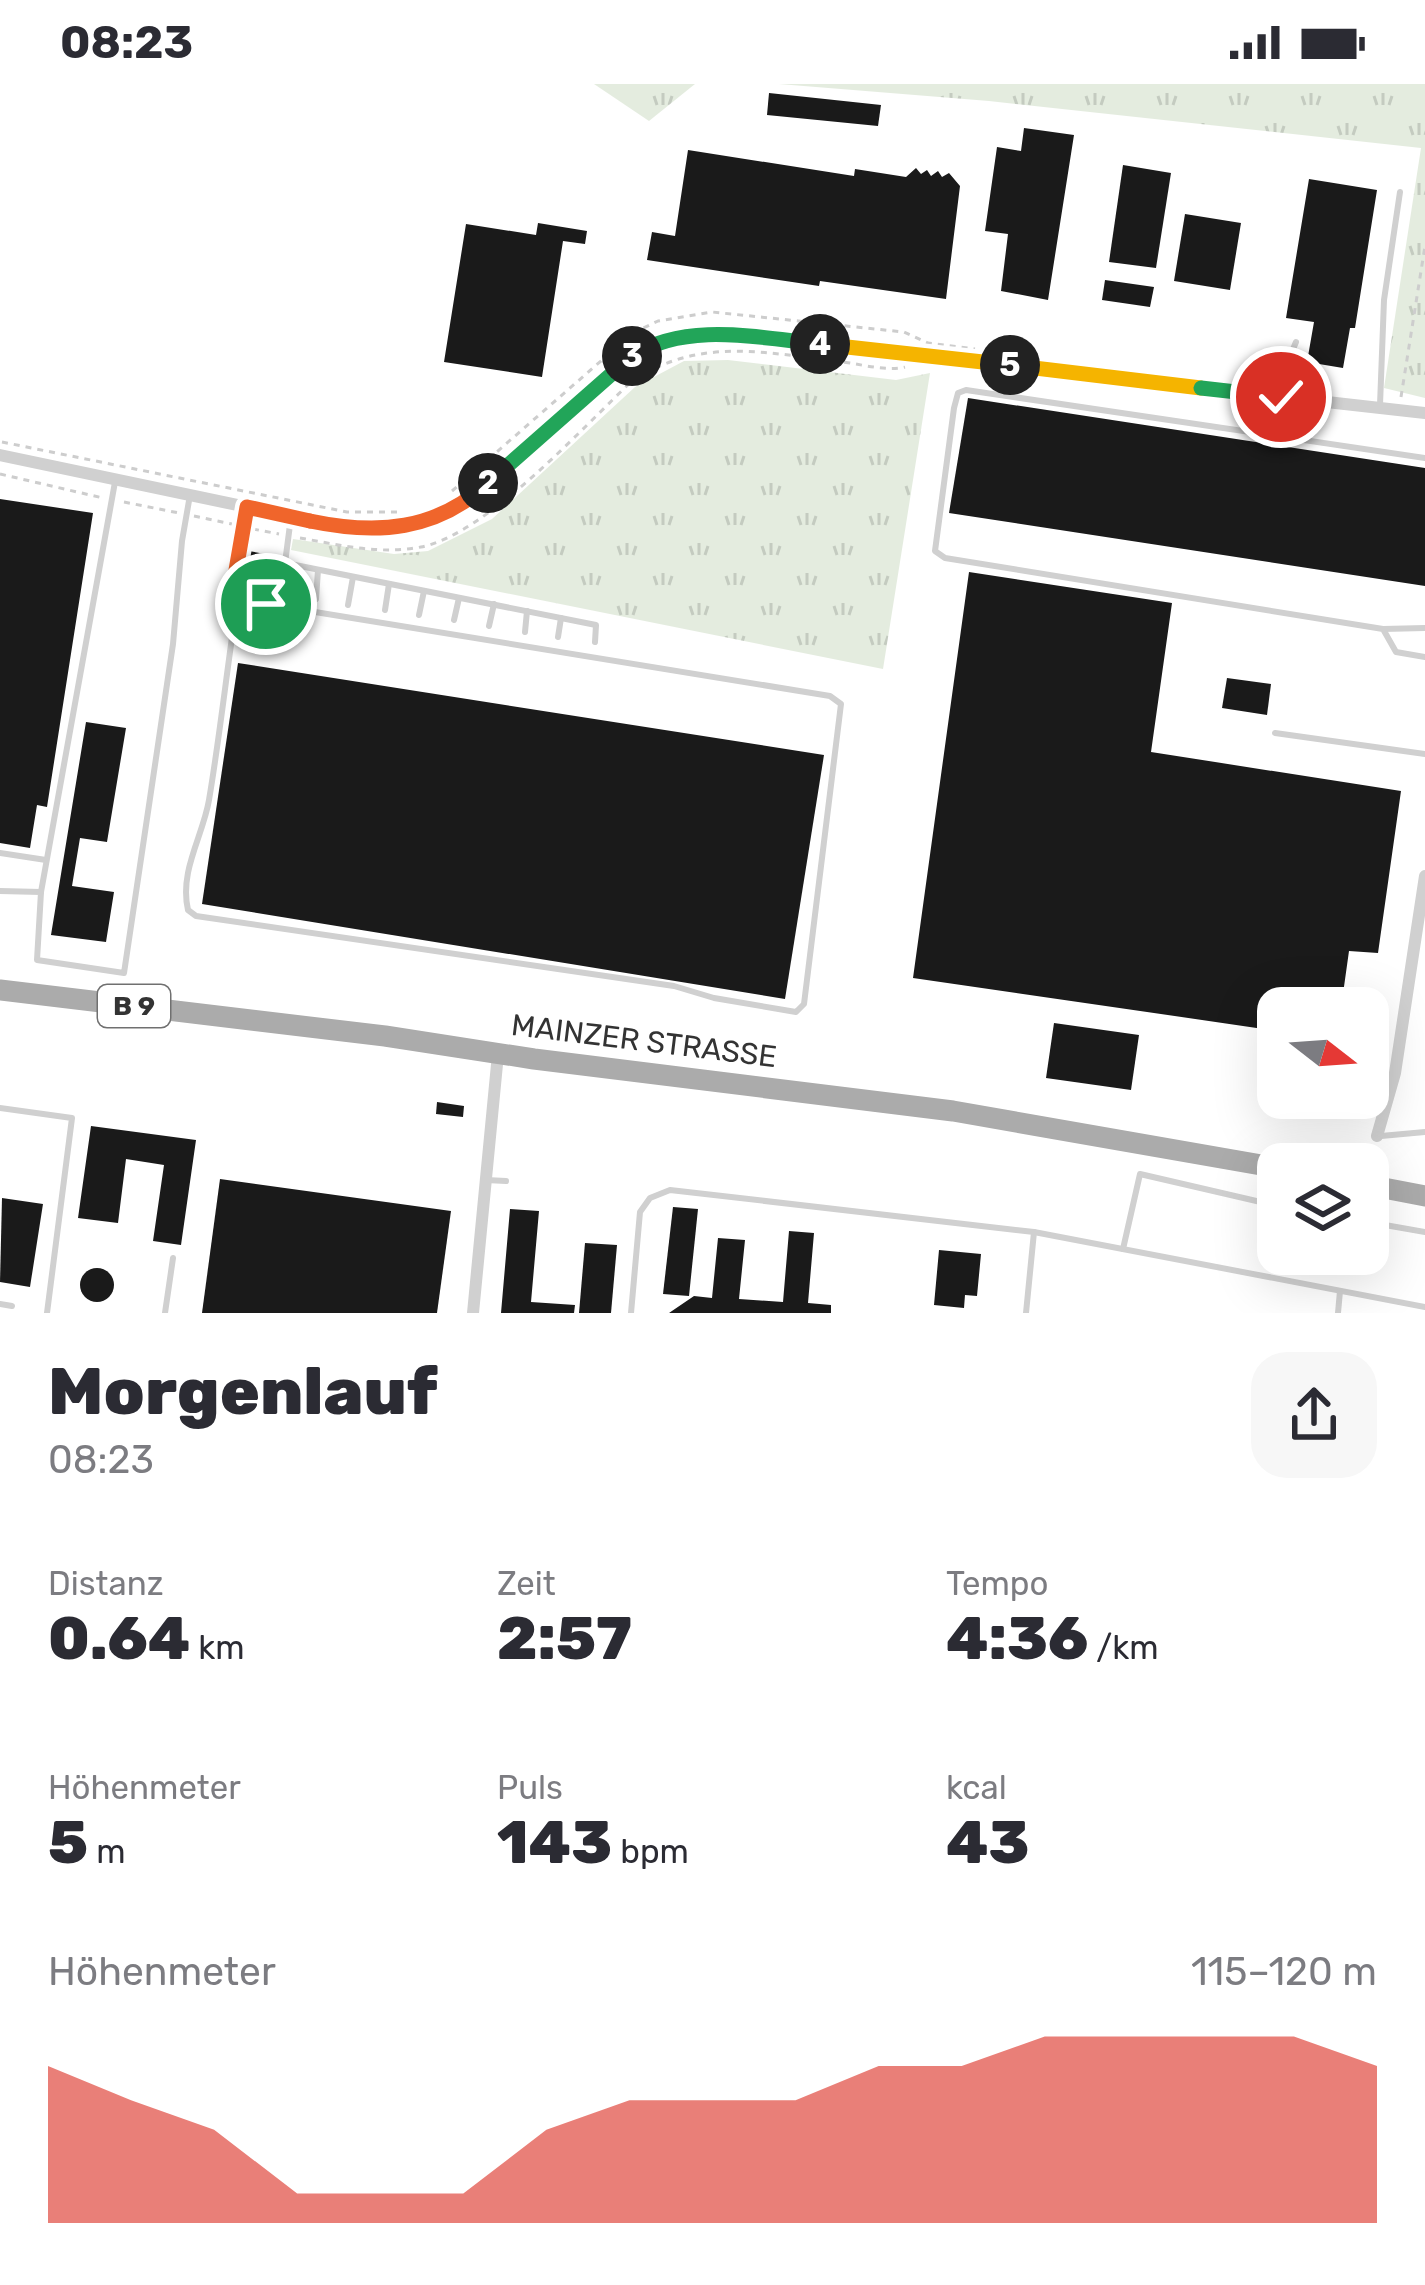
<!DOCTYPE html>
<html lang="de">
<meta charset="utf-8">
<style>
:root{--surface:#fff;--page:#f7f7f7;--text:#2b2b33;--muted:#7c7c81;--accent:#e0493f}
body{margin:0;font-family:Rubik,sans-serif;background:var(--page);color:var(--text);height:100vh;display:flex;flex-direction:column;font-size:45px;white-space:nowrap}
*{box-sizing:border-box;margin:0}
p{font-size:39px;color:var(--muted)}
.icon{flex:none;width:66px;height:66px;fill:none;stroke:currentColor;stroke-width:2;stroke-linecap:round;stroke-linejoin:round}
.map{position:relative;height:1229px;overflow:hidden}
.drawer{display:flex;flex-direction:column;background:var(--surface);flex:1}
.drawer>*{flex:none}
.needle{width:78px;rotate:107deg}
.controls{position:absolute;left:1257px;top:903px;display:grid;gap:24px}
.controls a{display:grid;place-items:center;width:132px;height:132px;border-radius:24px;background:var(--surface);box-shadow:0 12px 48px #0002;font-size:60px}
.pin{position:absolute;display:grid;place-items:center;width:102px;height:102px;color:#fff;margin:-51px;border:6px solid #fff;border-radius:50%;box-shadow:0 3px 12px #0007}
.km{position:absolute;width:60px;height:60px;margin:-30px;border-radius:50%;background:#222;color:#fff;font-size:33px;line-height:60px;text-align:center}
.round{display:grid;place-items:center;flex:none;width:126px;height:126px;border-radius:36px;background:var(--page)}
.overview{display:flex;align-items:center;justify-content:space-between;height:204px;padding:0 48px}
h1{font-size:66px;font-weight:800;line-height:90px}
.figures{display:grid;grid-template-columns:repeat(3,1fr);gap:18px;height:204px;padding:12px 48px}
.figures div{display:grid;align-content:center}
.figures b{font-size:60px;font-weight:800}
.figures small{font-size:33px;font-weight:400}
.figures p{font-size:33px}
.chart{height:336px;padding:24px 48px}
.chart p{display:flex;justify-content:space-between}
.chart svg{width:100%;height:216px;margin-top:12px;fill:var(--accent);opacity:.7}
.status{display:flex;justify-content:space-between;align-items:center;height:84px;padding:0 60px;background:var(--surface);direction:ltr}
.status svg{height:33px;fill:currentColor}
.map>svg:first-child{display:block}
.grass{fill:url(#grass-tufts)}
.building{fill:#1a1a1a}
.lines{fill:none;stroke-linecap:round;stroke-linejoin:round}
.path{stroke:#cdcdcd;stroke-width:3;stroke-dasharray:6 6;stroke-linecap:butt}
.lane{stroke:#d0d0d0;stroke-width:6}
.street{stroke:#d0d0d0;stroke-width:12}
.primary{stroke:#ababab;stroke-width:21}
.split-1-casing{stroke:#fff;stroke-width:24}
.split-2-casing{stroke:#fff;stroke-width:24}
.split-3-casing{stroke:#fff;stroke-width:24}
.split-4-casing{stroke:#fff;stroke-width:24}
.split-5-casing{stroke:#fff;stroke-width:24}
.split-6-casing{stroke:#fff;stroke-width:24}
.split-7-casing{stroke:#fff;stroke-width:24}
.split-1{stroke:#f0652b;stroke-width:15}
.split-2{stroke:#f0652b;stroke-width:15}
.split-3{stroke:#22a559;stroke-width:15}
.split-4{stroke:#22a559;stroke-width:15}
.split-5{stroke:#f5b400;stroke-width:15}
.split-6{stroke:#f5b400;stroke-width:15}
.split-7{stroke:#22a559;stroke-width:15}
.labels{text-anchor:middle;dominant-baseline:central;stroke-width:12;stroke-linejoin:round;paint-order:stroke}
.shield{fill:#fff;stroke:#707070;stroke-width:3}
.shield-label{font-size:27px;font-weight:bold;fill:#333}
.street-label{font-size:30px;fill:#333;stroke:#fff}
</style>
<div class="status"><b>08:23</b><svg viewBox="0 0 49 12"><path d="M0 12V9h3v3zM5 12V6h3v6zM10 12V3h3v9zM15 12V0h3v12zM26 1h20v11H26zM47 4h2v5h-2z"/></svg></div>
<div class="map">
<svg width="1425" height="1229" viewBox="0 0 1425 1229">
<defs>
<pattern id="grass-tufts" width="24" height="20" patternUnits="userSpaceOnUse" patternTransform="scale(3)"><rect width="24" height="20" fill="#e4ecdf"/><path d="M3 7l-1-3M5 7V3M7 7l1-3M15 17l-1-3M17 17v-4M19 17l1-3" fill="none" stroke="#c4cbc0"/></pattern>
</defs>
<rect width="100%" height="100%" fill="#fff"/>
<g class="grass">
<polygon points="594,0 695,0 649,37"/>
<polygon points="779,0 1425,0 1425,314 1384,304 1421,64 989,17"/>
<polygon points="728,276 896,296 930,289 883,585 291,466 293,455 394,470 428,467 492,435 635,303 684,277"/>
</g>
<g class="building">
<polygon points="769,9 881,21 878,42 767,31"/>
<polygon points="1024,44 1074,51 1048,216 1001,207 1008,150 985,147 997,63 1021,67"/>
<polygon points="688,66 854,92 855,85 906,93 916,84 921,90 927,86 931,92 938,87 942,93 949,89 960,102 946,215 820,197 819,202 647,176 652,148 675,152"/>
<polygon points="1123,81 1171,89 1156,184 1109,178"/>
<polygon points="1309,95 1377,106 1355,244 1350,244 1343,284 1307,278 1314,238 1286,234"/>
<polygon points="1185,130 1241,139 1230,206 1174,197"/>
<polygon points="538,139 587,147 585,160 563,157 542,293 444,278 466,140 536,151"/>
<polygon points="1105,196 1154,203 1150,223 1102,216"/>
<polygon points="968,314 1425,384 1425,502 949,429"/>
<polygon points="0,415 93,429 47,723 37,721 30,764 0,759"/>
<polygon points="249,467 265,470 261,495 245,492"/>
<polygon points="969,488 1172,519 1151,668 1401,707 1378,869 1349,867 1341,924 1278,924 1278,947 913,894"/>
<polygon points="238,579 824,671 785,915 202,820"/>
<polygon points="1227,594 1271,600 1267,631 1222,624"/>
<polygon points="86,638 126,644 107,758 80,754 72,802 114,808 106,858 51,851"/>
<polygon points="1054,939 1139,951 1131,1006 1046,994"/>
<polygon points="437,1018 464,1022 463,1033 436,1030"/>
<polygon points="91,1042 196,1056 181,1161 153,1157 164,1081 126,1075 118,1139 78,1134"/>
<polygon points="220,1095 451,1127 437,1229 202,1229"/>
<polygon points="2,1114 43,1120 30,1203 0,1198"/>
<polygon points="673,1123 698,1125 689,1212 663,1210"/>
<polygon points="510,1125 539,1127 531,1218 575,1221 574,1229 501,1229"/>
<polygon points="789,1147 814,1149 808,1219 831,1221 831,1229 669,1229 694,1212 712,1214 718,1154 745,1156 739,1215 783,1218"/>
<polygon points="585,1159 617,1161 611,1229 579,1229"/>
<polygon points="939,1166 981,1170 977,1212 965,1211 964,1224 934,1221"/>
<circle cx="97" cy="1201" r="17"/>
</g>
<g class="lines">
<g class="path">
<polyline points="1401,313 1425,162"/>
<polyline points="2,358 347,428 399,428"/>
<polyline points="0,390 103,414"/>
<polyline points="452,407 633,249 658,237 712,228 904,248 928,259 975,265"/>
<polyline points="124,418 179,429"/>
<polyline points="194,432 232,440"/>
<polyline points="253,445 279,450"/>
<path d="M300 454C340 461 380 471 421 463 487 450 583 343 633 296 705 251 770 270 850 279 868 282 888 287 905 283"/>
</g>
<g class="lane">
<polyline points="1282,310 1286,282 1296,258"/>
<polyline points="1380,321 1384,216 1400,108"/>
<polyline points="1425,374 966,306 958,309 954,324 935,467 945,474 1383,545 1396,568 1425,573"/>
<polyline points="291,433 285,479 596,541 595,558"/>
<polyline points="280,508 285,479"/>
<polyline points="316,515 318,486"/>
<path d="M237 519C227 584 220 651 209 716 203 752 179 787 188 826L196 832 674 902 714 914 796 928 804 920 841 620 830 612 266 520 237 519 232 510 247 423"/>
<polyline points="348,521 353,493"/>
<polyline points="385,526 389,500"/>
<polyline points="419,531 424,507"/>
<polyline points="454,536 459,514"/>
<polyline points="489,542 494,520"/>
<polyline points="1383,545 1425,544"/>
<polyline points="525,548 527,527"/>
<polyline points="558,553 561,534"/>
<polyline points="1275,649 1425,670"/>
<polyline points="0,769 46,776"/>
<polyline points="0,807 41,808 37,876 124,889 173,560 182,457 190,411"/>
<polyline points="41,808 115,398"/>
<polyline points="0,1024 72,1034 47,1229"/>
<polyline points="1381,1052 1425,1048"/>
<polyline points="486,1096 506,1097"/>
<polyline points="1368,1138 1425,1148"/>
<polyline points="1034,1148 1425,1223"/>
<polyline points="1123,1165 1140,1090 1278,1122"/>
<polyline points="0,1220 12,1222"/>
<polyline points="165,1229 173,1174"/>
<polyline points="631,1229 640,1128 650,1114 670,1106 1034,1148 1026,1229"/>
<polyline points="1338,1229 1340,1207"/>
</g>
<g class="street">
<path d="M0 371 351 445C467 456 539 348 620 280L665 257 689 251H730L1425 329"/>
<polyline points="1377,1052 1395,989 1425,792"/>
<polyline points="473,1229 498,970"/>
</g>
<g class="primary">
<polyline points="0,906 385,952 534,975 953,1027 1278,1084"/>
<polyline points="1368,1101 1425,1112"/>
</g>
</g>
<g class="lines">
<g class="split-1-casing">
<polyline id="split-1" points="266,520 236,519 232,509 247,423 310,437"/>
</g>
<g class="split-2-casing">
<path id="split-2" d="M310 437C377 451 436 447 488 399"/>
</g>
<g class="split-3-casing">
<polyline id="split-3" points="488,399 632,272"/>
</g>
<g class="split-4-casing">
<path id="split-4" d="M632 272C687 237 759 254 820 260"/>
</g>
<g class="split-5-casing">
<polyline id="split-5" points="820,260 1010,281"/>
</g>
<g class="split-6-casing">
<polyline id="split-6" points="1010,281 1201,304"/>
</g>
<g class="split-7-casing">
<polyline id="split-7" points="1201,304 1281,313"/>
</g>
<use href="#split-1" class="split-1"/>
<use href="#split-2" class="split-2"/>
<use href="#split-3" class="split-3"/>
<use href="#split-4" class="split-4"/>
<use href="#split-5" class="split-5"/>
<use href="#split-6" class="split-6"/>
<use href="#split-7" class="split-7"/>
</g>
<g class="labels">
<rect class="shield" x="98" y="901" width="72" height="42" rx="9"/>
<g class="shield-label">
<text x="134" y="922">B 9</text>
</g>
<g class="street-label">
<text transform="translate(644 957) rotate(7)">MAINZER STRASSE</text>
</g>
</g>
</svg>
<div class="controls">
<a><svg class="needle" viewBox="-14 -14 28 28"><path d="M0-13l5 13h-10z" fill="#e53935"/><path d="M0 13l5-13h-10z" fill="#7c7c81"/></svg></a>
<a><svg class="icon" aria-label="layers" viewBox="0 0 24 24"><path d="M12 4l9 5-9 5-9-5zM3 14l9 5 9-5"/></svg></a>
</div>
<div class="pin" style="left:266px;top:520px;background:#1e9e55"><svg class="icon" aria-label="arrive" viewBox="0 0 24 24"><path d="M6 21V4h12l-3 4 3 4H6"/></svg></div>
<div class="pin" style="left:1281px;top:313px;background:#d93025"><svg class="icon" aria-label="check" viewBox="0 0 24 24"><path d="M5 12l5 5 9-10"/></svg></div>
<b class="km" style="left:488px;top:399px">2</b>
<b class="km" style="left:632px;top:272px">3</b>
<b class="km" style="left:820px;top:260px">4</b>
<b class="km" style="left:1010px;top:281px">5</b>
</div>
<section class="drawer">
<div class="overview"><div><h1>Morgenlauf</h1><p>08:23</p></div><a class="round"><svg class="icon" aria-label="share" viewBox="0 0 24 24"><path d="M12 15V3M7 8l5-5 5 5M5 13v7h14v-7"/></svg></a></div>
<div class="figures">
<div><p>Distanz</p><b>0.64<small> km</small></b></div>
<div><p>Zeit</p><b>2:57</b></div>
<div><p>Tempo</p><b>4:36<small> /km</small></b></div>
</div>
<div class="figures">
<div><p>Höhenmeter</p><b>5<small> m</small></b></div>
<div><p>Puls</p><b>143<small> bpm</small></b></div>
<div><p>kcal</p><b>43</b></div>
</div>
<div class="chart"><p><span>Höhenmeter</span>115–120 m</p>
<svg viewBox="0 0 160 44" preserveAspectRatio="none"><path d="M0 44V12L10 19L20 25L30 38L40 38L50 38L60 25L70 19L80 19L90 19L100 12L110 12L120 6L130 6L140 6L150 6L160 12V44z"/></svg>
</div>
</section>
